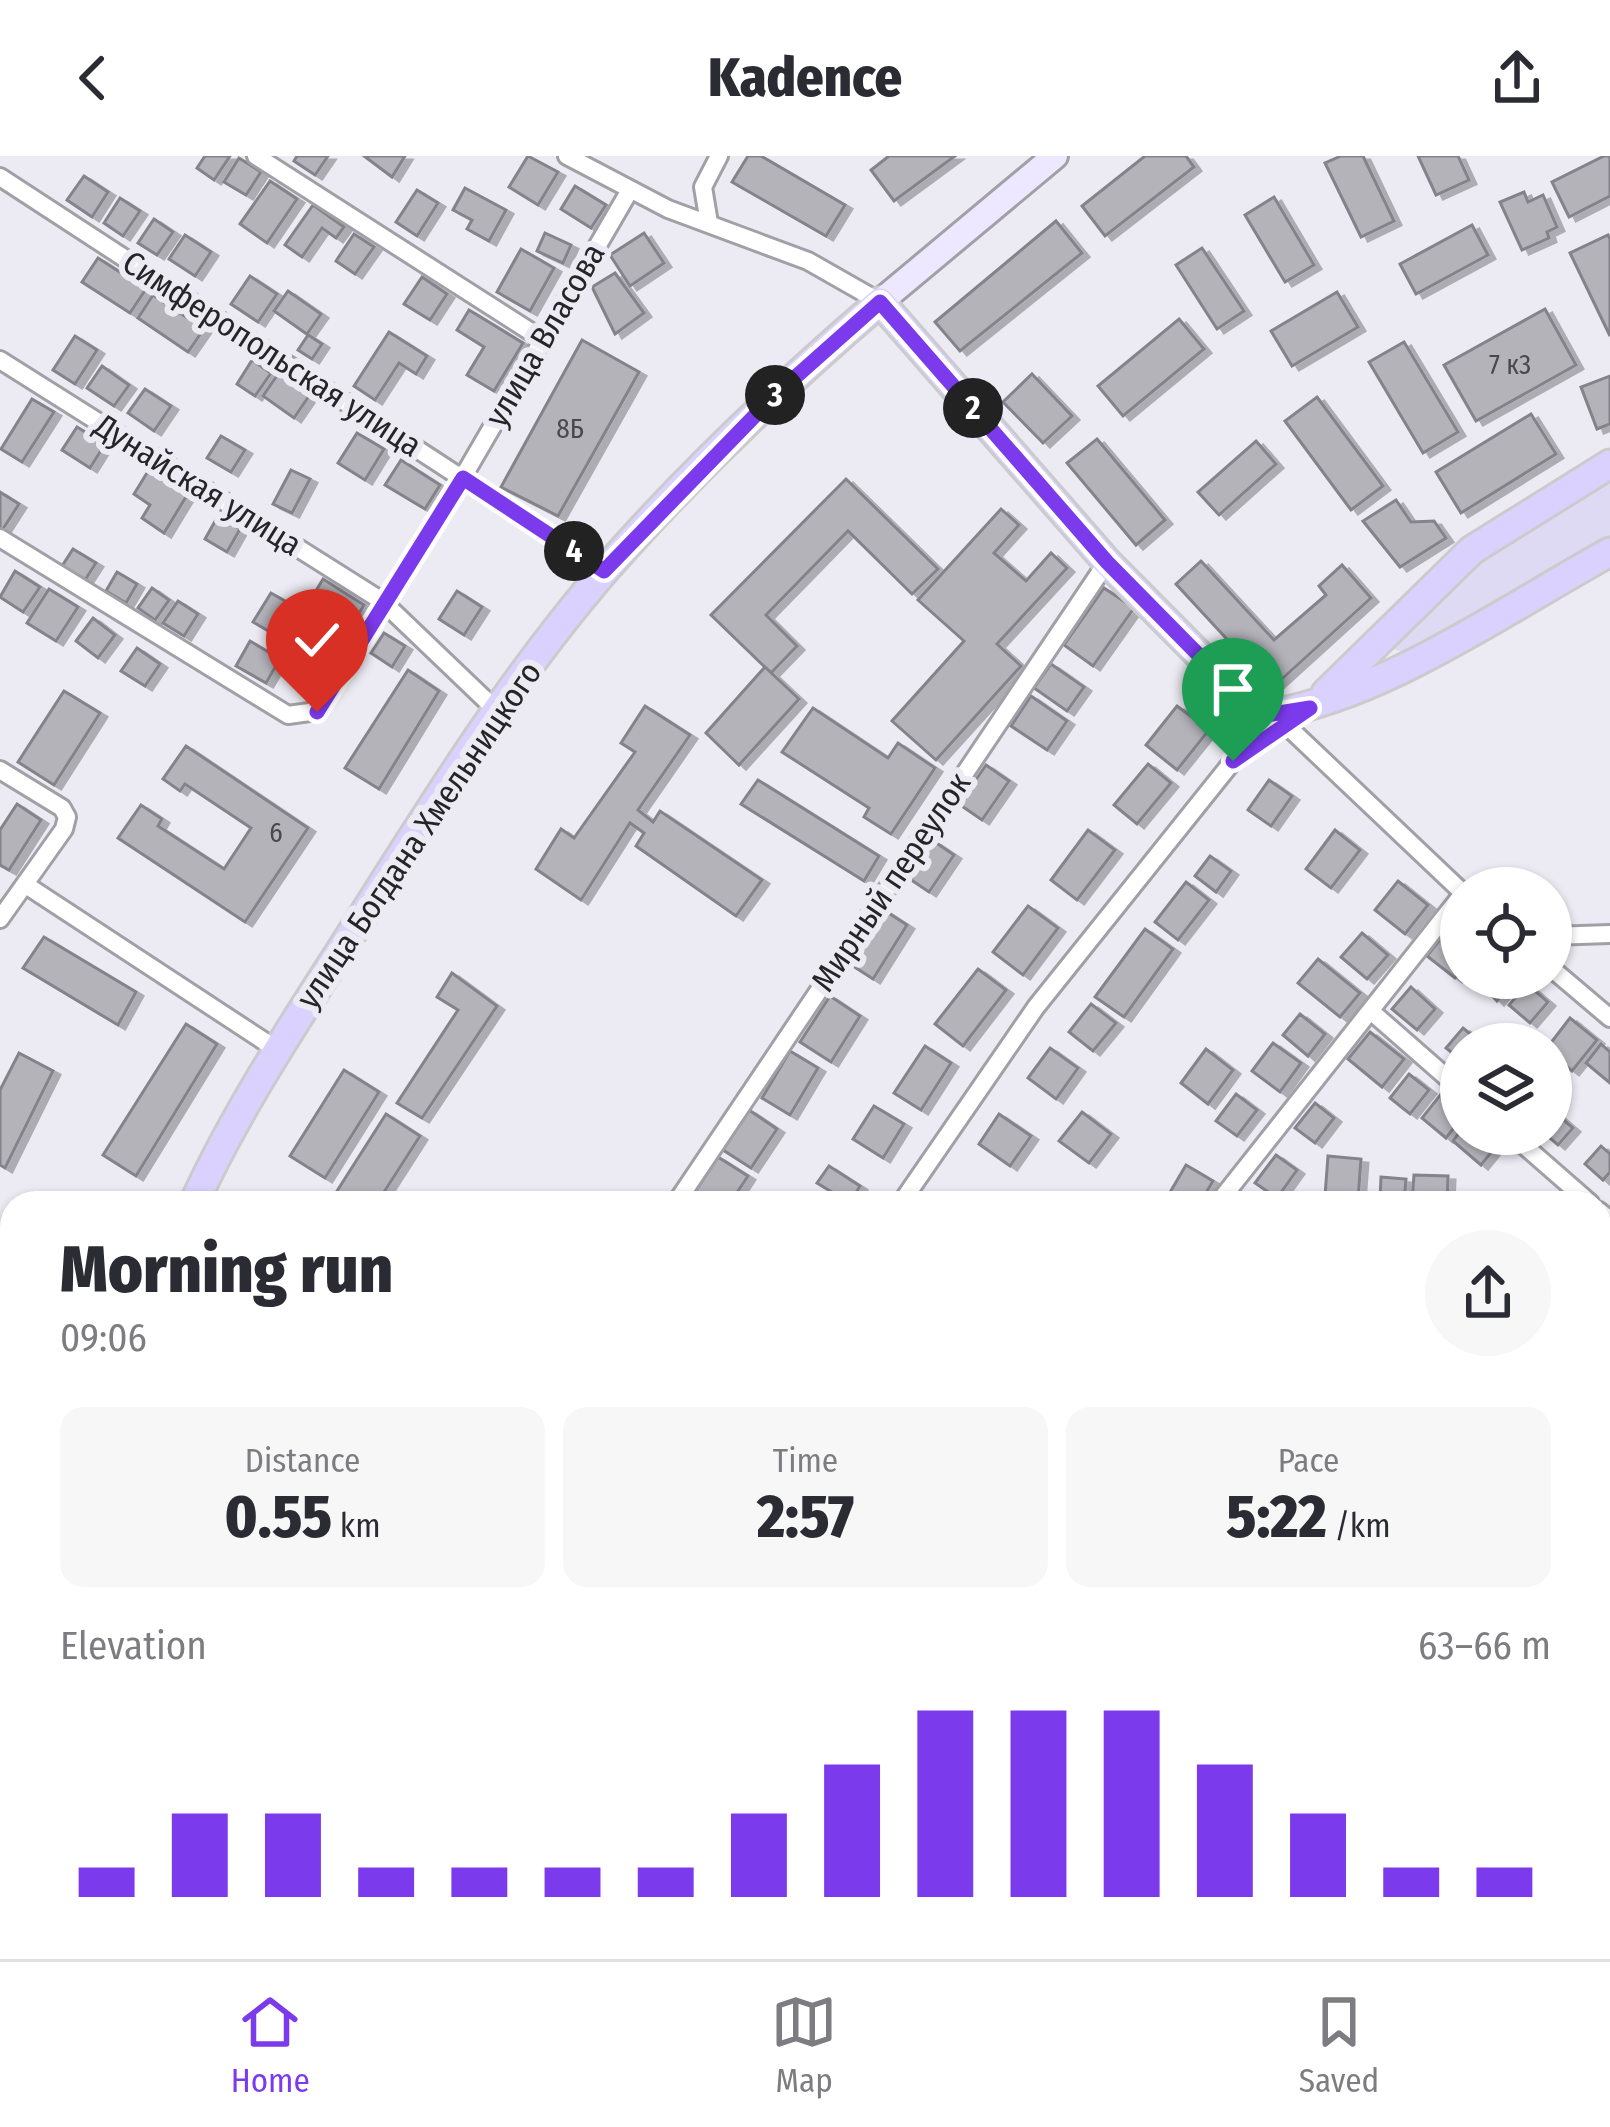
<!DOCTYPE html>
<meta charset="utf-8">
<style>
:root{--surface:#fff;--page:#f7f7f7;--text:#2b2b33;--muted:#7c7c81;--line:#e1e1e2;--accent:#7c3aed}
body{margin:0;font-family:"Fira Sans Condensed",sans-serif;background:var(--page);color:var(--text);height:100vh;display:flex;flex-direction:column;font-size:45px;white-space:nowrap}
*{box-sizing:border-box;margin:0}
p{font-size:39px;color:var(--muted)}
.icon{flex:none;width:66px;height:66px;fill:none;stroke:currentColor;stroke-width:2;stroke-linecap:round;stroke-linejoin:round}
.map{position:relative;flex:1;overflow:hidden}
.details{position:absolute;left:0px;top:1035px;width:1611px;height:768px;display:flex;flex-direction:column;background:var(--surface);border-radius:36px 36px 0 0;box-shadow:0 3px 9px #0004}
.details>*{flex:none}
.tools{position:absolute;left:1440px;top:711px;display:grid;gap:24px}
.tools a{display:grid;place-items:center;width:132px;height:132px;border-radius:50%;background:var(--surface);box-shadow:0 3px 9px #0004;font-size:60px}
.pin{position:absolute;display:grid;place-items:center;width:102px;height:102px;color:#fff;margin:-123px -51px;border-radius:50% 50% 50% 0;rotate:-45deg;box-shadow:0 0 12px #0007}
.pin .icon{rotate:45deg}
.km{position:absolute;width:60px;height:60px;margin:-30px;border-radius:50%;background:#222;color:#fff;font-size:33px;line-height:60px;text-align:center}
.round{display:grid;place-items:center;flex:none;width:126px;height:126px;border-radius:63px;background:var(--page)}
.summary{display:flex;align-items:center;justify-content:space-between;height:204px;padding:0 60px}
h1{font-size:66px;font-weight:800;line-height:90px}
.metrics{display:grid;grid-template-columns:repeat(3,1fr);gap:18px;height:204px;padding:12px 60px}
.metrics div{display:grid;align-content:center;border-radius:24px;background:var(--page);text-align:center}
.metrics b{font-size:60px;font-weight:800}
.metrics small{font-size:33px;font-weight:400}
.metrics p{font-size:33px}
.chart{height:336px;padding:24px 60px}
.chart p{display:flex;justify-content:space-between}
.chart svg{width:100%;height:216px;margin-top:12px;stroke:var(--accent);stroke-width:6}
header{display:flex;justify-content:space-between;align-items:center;height:156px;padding:0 60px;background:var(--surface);font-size:54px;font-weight:800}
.menu{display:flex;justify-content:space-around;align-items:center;height:168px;border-top:3px solid var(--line);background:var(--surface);font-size:33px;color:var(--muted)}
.menu a{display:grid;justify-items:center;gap:6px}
.menu .current{color:var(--accent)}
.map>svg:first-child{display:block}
.green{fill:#dedaf4}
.building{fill:#b4b3ba;stroke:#84828a;stroke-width:3;filter:url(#shadow)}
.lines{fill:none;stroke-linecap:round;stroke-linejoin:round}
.street-casing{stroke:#a1a0a7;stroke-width:22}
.secondary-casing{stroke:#a1a0a7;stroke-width:30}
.primary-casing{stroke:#cbcbcb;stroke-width:33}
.street{stroke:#fff;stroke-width:16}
.secondary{stroke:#ede8ff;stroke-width:24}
.primary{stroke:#dbd1ff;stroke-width:27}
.route-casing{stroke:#fff;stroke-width:24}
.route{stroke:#7c3aed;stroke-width:15}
.labels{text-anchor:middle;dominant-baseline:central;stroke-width:12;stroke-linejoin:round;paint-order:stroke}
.number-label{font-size:27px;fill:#49484c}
.street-label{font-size:33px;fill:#252528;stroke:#ecebf3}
</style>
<header><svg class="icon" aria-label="back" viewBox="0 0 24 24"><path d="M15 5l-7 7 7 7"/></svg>Kadence<svg class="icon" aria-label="share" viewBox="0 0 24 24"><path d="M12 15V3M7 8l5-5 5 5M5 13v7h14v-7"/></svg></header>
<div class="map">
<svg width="1610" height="1803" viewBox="0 0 1610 1803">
<defs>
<filter id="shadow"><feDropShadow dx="7" dy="4" stdDeviation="0" flood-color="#0004"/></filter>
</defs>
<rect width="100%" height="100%" fill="#ecebf3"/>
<polygon class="green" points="1610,323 1610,385 1406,497 1391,492 1478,405"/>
<g class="building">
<polygon points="205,0 230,0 214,24 197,12"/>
<polygon points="297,0 328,0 315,19 294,5"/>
<polygon points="364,0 405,0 392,21"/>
<polygon points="528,0 558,16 538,49 509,31"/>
<polygon points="748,0 761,0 845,49 826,80 732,26"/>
<polygon points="889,0 955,0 894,45 871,14"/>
<polygon points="1145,0 1186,0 1194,11 1105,80 1082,50"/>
<polygon points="1341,0 1363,0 1394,65 1361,81 1325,7"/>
<polygon points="1418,0 1458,0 1469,24 1436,39"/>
<polygon points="1604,0 1610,0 1610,40 1569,61 1552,26"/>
<polygon points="239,2 261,16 246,39 224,26"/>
<polygon points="84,20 108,36 92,61 67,44"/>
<polygon points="270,25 297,43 267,87 240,68"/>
<polygon points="575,30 606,49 591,72 561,53"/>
<polygon points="465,32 506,54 489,85 467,73 472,64 453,54"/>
<polygon points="417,34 438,47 417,80 396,66"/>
<polygon points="1524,36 1528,46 1543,39 1557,71 1547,76 1549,82 1522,94 1500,46"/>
<polygon points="1274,41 1314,109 1285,126 1245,59"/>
<polygon points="120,42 140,55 123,80 104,67"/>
<polygon points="313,49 344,71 336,82 322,72 302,101 285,89"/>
<polygon points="154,63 173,76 157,99 138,87"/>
<polygon points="1056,65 1082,97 960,195 935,166"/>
<polygon points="1472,69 1488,99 1416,138 1400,108"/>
<polygon points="545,77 571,89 563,107 537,95"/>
<polygon points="644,77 664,107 630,130 610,99"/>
<polygon points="354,78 374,91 355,118 336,105"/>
<polygon points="185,79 211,96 195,120 169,103"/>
<polygon points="1608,79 1610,83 1610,180 1570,97"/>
<polygon points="1202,92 1244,155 1217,173 1176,109"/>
<polygon points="521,93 554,112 530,155 497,136"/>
<polygon points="98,102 146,133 130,157 82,126"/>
<polygon points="615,117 644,157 615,178 592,131"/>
<polygon points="250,120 277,138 258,166 231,148"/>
<polygon points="422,121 447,138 430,164 404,148"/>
<polygon points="288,135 321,158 307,178 322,188 312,203 298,194 308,179 274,155"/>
<polygon points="1337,136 1358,171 1292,210 1271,175"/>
<polygon points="153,139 204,173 188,196 138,162"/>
<polygon points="1545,153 1576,209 1476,265 1444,209"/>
<polygon points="469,154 523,187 494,235 467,219 484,191 457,174"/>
<polygon points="1179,163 1204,193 1123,260 1098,230"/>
<polygon points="389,176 427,200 416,218 399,207 375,244 354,230"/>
<polygon points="75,180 97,194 75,228 53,214"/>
<polygon points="582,184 639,216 558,360 501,331"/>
<polygon points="1404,186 1458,276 1423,297 1369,206"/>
<polygon points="252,204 271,217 255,240 237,228"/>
<polygon points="102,210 129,229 114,250 87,232"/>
<polygon points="278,218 309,240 294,262 263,240"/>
<polygon points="1032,218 1072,260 1043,287 1003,246"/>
<polygon points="1610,220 1610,268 1597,273 1581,231"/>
<polygon points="145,233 171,250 154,275 128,257"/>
<polygon points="1317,241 1383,330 1351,354 1285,265"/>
<polygon points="32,243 54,256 22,306 1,293"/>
<polygon points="1531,258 1556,298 1461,357 1436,316"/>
<polygon points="77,271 105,288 90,312 62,294"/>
<polygon points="357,277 384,293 365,324 338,307"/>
<polygon points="221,280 245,294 231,316 207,302"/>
<polygon points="1097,283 1165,364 1136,389 1067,307"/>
<polygon points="1256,285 1276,308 1219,359 1198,336"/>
<polygon points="401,304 440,329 425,353 385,329"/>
<polygon points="150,312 189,336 164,377 142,362 150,349 134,338"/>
<polygon points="291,314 310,323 292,357 273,348"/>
<polygon points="846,323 938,413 912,438 848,375 766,459 797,490 771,517 711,459"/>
<polygon points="0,336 19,348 1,376 0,376"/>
<polygon points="1396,344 1411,366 1434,365 1446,382 1400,411 1363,365"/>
<polygon points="1001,353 1019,369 994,397 1026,425 1051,397 1067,412 997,488 1021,510 936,604 892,565 964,485 918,444"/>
<polygon points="218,360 240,373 227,396 205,383"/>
<polygon points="73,393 96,407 85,424 62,410"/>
<polygon points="1201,405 1274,484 1326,439 1319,430 1342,409 1371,442 1272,532 1176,428"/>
<polygon points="15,415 40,431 23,456 0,441"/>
<polygon points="117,416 137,428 126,447 106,435"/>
<polygon points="323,423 364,449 352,469 311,443"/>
<polygon points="152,432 169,444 155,464 138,452"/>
<polygon points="1104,432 1134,452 1093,510 1064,489"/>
<polygon points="49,433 78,451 56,485 27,467"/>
<polygon points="457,435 482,451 464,479 439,463"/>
<polygon points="271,437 308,458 291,488 253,466"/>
<polygon points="178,445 198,458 184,480 163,467"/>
<polygon points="93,462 115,479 98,502 76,485"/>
<polygon points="384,477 405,490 392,511 371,497"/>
<polygon points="299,478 325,494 308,522 282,506"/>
<polygon points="250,485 280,503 266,527 236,510"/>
<polygon points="137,492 160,508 145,530 121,515"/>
<polygon points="1051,508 1084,531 1067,555 1034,532"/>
<polygon points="765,511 799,543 739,609 706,577"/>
<polygon points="408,514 439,535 379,633 345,612"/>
<polygon points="64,535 100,557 54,629 18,606"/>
<polygon points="1031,540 1067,565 1047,594 1011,570"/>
<polygon points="645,550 690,579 638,654 653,666 660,655 762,724 736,760 636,690 644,677 630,667 581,744 536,713 561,673 574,682 635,596 621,587"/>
<polygon points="1177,550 1209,574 1177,614 1146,589"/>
<polygon points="813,552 888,602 898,587 935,612 891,678 864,661 869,652 782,596"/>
<polygon points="186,590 308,672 245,766 118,682 141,649 162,663 158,670 224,713 251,672 185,628 180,635 163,623"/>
<polygon points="1148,608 1171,627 1137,668 1114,649"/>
<polygon points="986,609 1009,625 982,664 959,648"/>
<polygon points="758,624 879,700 864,725 741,648"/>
<polygon points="1269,624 1292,640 1271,670 1248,654"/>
<polygon points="17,648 41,664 9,714 0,709 0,674"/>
<polygon points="1088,674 1115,694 1077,744 1051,724"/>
<polygon points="1335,674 1360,694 1331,732 1306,713"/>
<polygon points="932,684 954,699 929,736 907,721"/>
<polygon points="1210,700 1231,715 1216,736 1195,720"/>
<polygon points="1398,725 1428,749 1405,778 1375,754"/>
<polygon points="1186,726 1209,744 1178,784 1155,766"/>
<polygon points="1028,750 1058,772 1023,819 993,796"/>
<polygon points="884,754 907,769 873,823 850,808"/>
<polygon points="1453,767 1461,774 1461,815 1455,822 1427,800"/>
<polygon points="1145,773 1173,793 1124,861 1095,841"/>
<polygon points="1362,777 1388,799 1367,823 1341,801"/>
<polygon points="44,781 136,836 118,869 23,812"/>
<polygon points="1318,803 1360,837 1340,861 1298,827"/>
<polygon points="978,813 1006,834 963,890 935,868"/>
<polygon points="452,817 497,850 422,962 397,947 458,854 437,841"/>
<polygon points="1475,822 1516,822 1497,845"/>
<polygon points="1527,828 1548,846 1530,867 1509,849"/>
<polygon points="1411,831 1435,853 1417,874 1392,853"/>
<polygon points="830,840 860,860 831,906 800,886"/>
<polygon points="1091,848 1116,867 1093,895 1069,876"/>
<polygon points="1300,858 1325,878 1308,900 1283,879"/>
<polygon points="1570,862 1597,884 1572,915 1551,898 1550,888"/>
<polygon points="186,868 217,888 136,1020 103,999"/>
<polygon points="1463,872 1480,886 1461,888 1461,904 1446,892"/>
<polygon points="1370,876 1404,903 1382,931 1348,903"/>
<polygon points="1273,887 1301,907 1280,936 1252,915"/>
<polygon points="1601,888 1610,896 1610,927 1586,907"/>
<polygon points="925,890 951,907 921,954 894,937"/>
<polygon points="1050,892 1078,912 1056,943 1028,922"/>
<polygon points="1206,893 1233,914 1208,948 1181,927"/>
<polygon points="790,895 818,912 790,959 762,942"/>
<polygon points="19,897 53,915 5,1012 0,1009 0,934"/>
<polygon points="344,914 379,936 325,1022 290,1000"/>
<polygon points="1409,918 1429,934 1410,958 1390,942"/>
<polygon points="1236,938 1257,954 1237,980 1216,965"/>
<polygon points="1441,938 1461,954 1461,963 1446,982 1422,962"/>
<polygon points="1315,947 1334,962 1315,987 1295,972"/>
<polygon points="874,950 904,968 883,1002 853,983"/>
<polygon points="1551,953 1573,972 1558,989 1545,978 1551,978"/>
<polygon points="749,954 777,973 751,1012 723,994"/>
<polygon points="1082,956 1111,978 1089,1007 1059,985"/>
<polygon points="386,958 420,980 377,1047 355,1047 337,1035"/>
<polygon points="999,958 1031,980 1010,1010 979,988"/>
<polygon points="1461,974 1485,978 1498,988 1481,1009 1453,985"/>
<polygon points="1601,990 1610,998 1610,1016 1603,1024 1585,1008"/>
<polygon points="1276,999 1297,1014 1277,1042 1255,1027"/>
<polygon points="1328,1000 1361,1003 1358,1043 1325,1040"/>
<polygon points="718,1001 748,1020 730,1047 711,1047 695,1036"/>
<polygon points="1186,1009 1213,1025 1200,1047 1184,1047 1169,1038"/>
<polygon points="829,1010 860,1030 850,1047 817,1027"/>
<polygon points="1414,1019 1448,1020 1447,1047 1412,1045"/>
<polygon points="1381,1021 1406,1023 1404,1046 1380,1044"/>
<polygon points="4,1192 12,1196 12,1234 0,1229"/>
<polygon points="1599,1266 1610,1266 1610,1300 1599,1299"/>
<polygon points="0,1311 12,1318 12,1341 0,1362"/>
<polygon points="1599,1575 1610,1582 1610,1621 1599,1614"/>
<polygon points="1599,1719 1610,1721 1610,1760 1599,1758"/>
<polygon points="419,1791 467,1791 459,1803 411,1803"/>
<polygon points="534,1791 566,1791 574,1796 570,1803 527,1803"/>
<polygon points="676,1791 722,1791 714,1803 690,1803"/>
<polygon points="905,1791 926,1791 939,1800 896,1803"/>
<polygon points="995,1791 1020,1791 1034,1800 987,1803"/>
</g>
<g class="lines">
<g class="street-casing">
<g id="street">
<polyline points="256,0 542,183"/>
<polyline points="567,0 668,53 808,105 880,146"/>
<polyline points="0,21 604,415"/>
<polyline points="709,67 703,31 719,0"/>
<polyline points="0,204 382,445 497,555"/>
<polyline points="0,382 288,559 317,555 463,321 630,34"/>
<polyline points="1286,569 1461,735"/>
<polyline points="0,614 62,652 67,661 64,673 0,763"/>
<polyline points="26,729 276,893"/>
<polyline points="1551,780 1610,778"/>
<polyline points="1551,812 1610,862"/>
<polyline points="1373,857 1461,934"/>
<polyline points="1511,978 1590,1047"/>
<polyline points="1219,1045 1252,1047"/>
<polyline points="676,1047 1107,406"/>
<polyline points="901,1047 1036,851 1233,605 1304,556"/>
<polyline points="1218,1047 1461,740"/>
<polyline points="1599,1055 1610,1064"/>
<polyline points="1599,1231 1610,1231"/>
<polyline points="1599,1453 1610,1453"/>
<polyline points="1599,1495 1610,1478"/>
<polyline points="1079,1791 1102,1803"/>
<polyline points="488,1803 496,1791"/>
<polyline points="734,1803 742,1791"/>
<polyline points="961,1803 969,1791"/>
<polyline points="1251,1803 1256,1791"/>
</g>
</g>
<g class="secondary-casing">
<g id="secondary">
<polyline points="880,146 1055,0"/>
<polyline points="0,1473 12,1446"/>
<polyline points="0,1508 12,1497"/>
<polyline points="247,1791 263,1803"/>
<polyline points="0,1798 7,1803"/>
</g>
</g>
<g class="primary-casing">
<g id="primary">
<polyline points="1326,537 1472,394 1610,308"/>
<path d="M194 1047C239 949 298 862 355 772 433 649 510 524 606 413 690 317 783 229 880 146L1107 406 1241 541 1266 559C1383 541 1506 453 1610 396"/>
<polyline points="0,1611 12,1620"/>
</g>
</g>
<use href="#street" class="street"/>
<use href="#secondary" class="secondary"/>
<use href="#primary" class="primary"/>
</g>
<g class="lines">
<g class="route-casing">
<polyline id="route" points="317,556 463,322 604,415 773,241 880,146 1107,406 1240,541 1266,559 1310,552 1233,605"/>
</g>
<use href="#route" class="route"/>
</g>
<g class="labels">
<g class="number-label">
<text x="1510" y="209">7 к3</text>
<text x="570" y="273">8Б</text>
<text x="276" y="677">6</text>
</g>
<g class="street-label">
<text transform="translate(545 179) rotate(-60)">улица Власова</text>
<text transform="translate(272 198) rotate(33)">Симферопольская улица</text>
<text transform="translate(198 329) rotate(32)">Дунайская улица</text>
<text transform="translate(419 679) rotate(-56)">улица Богдана Хмельницкого</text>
<text transform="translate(891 726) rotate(-56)">Мирный переулок</text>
</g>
</g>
</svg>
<div class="tools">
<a><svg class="icon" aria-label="locate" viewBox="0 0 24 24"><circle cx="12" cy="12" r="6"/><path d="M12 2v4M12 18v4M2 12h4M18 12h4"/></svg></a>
<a><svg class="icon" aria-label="layers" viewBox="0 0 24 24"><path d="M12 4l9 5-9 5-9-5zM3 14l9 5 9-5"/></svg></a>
</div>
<div class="pin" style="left:1233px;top:605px;background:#1e9e55"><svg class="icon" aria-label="arrive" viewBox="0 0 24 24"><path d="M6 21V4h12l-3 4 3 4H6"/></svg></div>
<div class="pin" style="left:317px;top:556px;background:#d93025"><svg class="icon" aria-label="check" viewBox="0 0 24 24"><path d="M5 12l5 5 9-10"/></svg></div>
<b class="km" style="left:973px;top:252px">2</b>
<b class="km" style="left:775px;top:239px">3</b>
<b class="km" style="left:574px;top:395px">4</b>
<section class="details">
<div class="summary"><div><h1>Morning run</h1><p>09:06</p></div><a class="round"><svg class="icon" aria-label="share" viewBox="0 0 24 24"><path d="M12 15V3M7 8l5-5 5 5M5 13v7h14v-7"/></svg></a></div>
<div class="metrics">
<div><p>Distance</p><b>0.55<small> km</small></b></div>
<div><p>Time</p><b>2:57</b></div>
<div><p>Pace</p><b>5:22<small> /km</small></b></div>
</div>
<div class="chart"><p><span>Elevation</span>63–66 m</p>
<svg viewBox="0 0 160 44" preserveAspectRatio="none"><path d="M5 44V38M15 44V27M25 44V27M35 44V38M45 44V38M55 44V38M65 44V38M75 44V27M85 44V17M95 44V6M105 44V6M115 44V6M125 44V17M135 44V27M145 44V38M155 44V38"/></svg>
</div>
</section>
</div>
<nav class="menu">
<a class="current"><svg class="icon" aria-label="home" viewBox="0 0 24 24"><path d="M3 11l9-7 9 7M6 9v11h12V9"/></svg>Home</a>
<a><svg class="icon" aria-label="map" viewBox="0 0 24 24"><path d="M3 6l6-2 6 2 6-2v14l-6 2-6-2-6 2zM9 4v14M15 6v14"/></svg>Map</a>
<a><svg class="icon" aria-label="saved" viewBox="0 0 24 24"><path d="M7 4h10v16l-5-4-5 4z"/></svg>Saved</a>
</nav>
